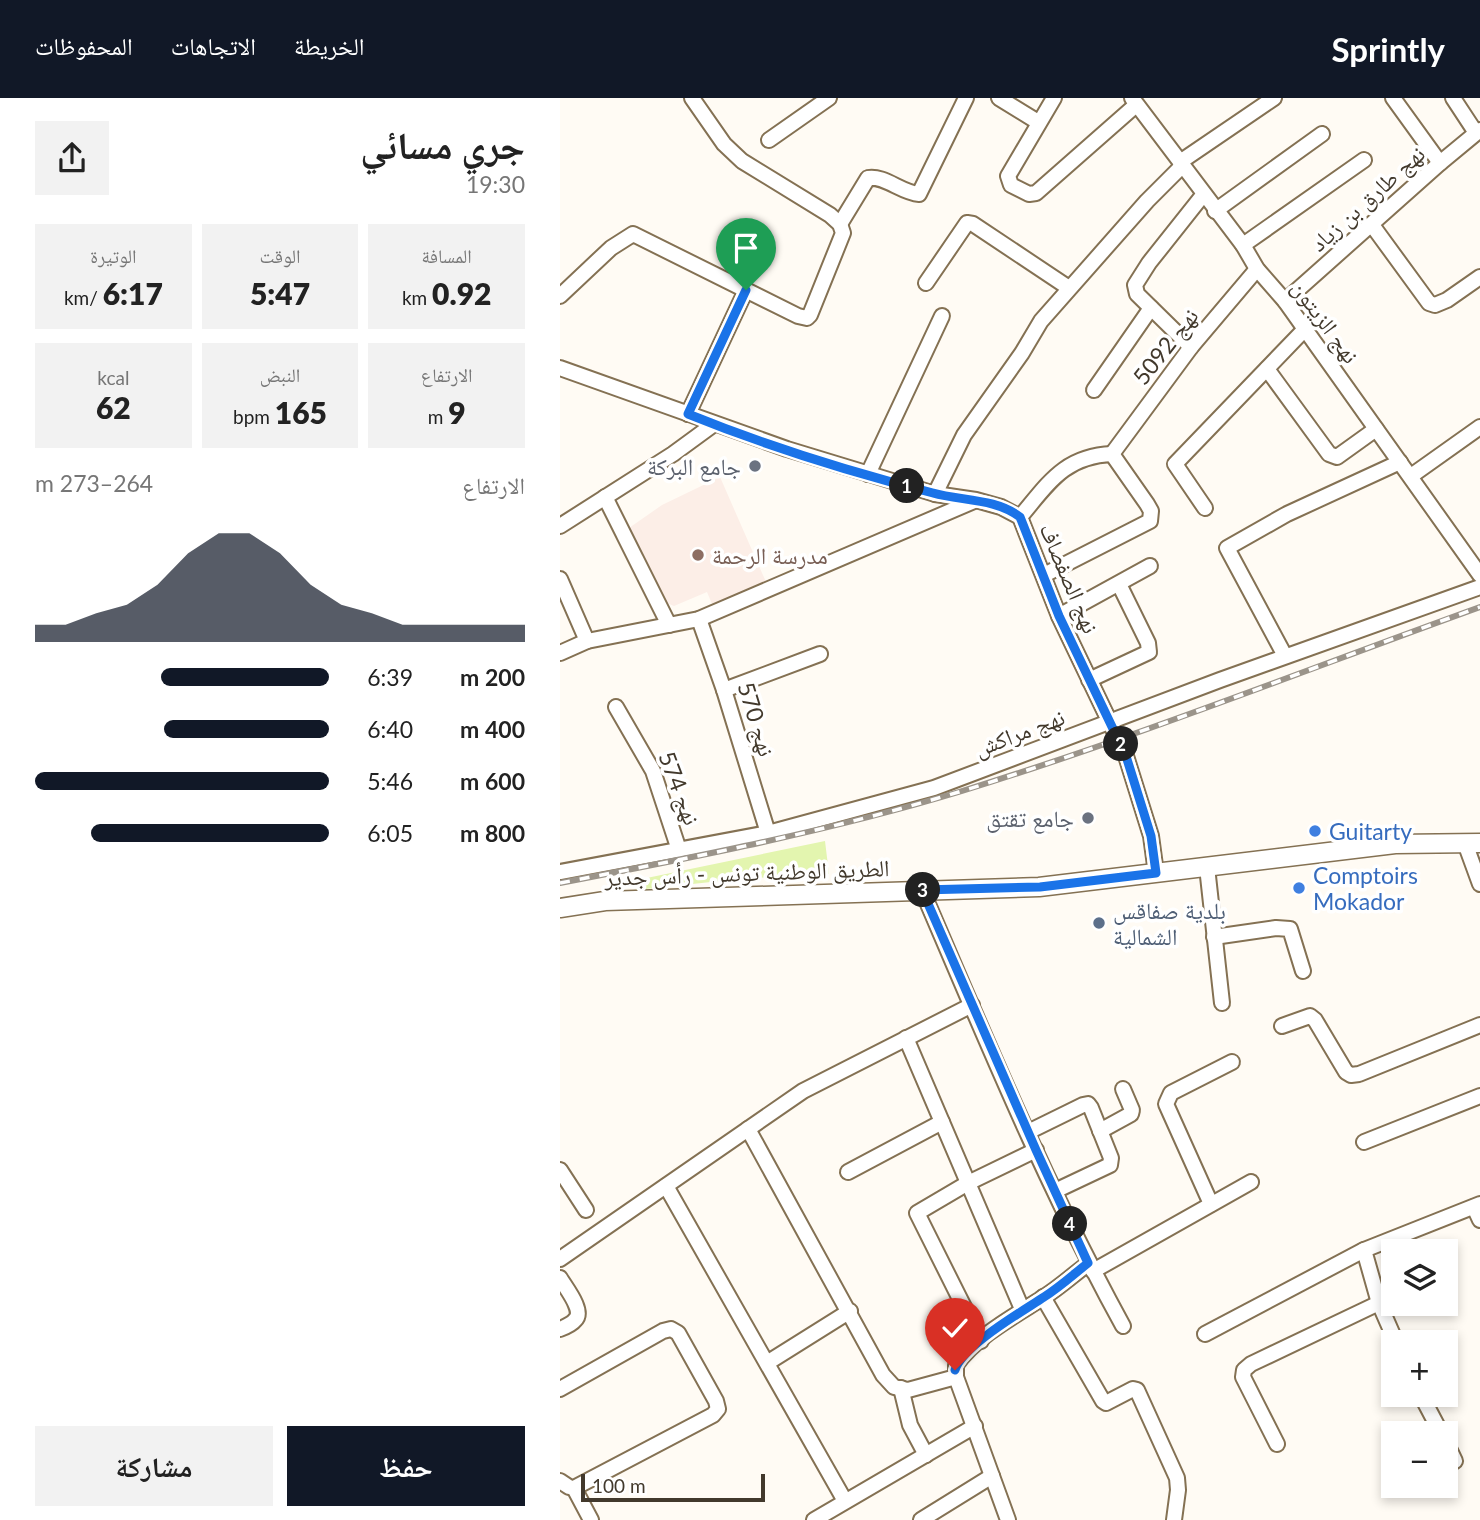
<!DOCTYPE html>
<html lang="ar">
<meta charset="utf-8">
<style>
:root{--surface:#fff;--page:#f2f2f2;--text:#222;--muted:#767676;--accent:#111827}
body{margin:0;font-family:Lato,"Noto Naskh Arabic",sans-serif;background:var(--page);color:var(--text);direction:rtl;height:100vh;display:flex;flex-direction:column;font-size:26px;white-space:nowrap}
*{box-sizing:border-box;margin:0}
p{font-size:23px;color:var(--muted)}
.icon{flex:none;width:38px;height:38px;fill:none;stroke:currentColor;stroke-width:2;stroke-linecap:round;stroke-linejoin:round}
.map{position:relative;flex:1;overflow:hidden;direction:ltr}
.side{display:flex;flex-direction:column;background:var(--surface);width:560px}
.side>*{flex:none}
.tools{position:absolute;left:821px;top:1141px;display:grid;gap:14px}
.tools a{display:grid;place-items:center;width:77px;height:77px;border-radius:0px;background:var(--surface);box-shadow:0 4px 10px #0003;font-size:35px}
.scale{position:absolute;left:21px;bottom:18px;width:184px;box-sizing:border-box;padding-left:7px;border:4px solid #42392c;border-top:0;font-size:19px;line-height:24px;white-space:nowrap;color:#42392c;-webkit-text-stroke:5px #fff;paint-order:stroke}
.pin{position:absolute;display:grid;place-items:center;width:60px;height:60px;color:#fff;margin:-72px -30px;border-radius:50% 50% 50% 0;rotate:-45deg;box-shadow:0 0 7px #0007}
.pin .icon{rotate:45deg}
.km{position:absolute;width:35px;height:35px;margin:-18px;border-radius:50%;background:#222;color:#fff;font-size:19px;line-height:35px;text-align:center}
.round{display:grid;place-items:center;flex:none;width:74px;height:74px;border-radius:0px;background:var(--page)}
.head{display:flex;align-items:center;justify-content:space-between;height:119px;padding:0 35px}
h1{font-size:38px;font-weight:800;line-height:52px}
.metrics{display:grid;grid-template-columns:repeat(3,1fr);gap:10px;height:119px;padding:7px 35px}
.metrics div{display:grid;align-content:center;border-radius:0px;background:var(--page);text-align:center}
.metrics b{font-size:30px;font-weight:800}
.metrics small{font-size:19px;font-weight:400}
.metrics p{font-size:19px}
.chart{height:196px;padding:14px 35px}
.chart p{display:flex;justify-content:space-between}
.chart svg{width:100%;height:126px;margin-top:7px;fill:var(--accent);opacity:.7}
.cta{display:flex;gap:14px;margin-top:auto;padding:14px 35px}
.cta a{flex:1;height:80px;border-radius:0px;background:var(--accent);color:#fff;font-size:28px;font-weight:800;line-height:80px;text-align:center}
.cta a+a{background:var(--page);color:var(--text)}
ul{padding:0 35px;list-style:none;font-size:23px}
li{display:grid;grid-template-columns:112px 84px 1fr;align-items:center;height:52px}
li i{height:18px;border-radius:9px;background:var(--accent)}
header{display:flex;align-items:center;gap:42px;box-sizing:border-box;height:98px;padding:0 35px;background:var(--accent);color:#fff}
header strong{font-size:33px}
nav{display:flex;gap:38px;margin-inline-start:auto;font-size:24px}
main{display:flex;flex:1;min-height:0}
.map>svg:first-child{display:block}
.education{fill:#fceee7}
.garden{fill:#e3f5af}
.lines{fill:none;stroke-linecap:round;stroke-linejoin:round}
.minor-casing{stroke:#847153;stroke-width:18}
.major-casing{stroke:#847153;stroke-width:21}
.minor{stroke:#fff;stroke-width:14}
.major{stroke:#fff;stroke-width:18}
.rail-casing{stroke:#9b948a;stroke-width:6}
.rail{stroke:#fff;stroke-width:3.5;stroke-dasharray:10;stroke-linecap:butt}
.route-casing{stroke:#fff;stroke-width:14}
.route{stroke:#1a73e8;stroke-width:9}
.worship-dot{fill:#6b7280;stroke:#fff;stroke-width:2.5}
.education-dot{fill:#8d6e63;stroke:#fff;stroke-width:2.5}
.shop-dot{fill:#3f7fe0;stroke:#fff;stroke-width:2.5}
.service-dot{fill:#5c6f8a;stroke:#fff;stroke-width:2.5}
.labels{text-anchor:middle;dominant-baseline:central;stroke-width:7;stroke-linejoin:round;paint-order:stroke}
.street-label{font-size:23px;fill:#42392c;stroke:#fff}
.worship-label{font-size:23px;fill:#5b616d;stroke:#fff;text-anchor:end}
.education-label{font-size:23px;fill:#785e54;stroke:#fff;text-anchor:start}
.shop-label{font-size:23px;fill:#366cbe;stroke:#fff;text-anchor:start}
.service-label{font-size:23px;fill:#4e5e75;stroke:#fff;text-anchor:start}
</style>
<header>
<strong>Sprintly</strong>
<nav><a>الخريطة</a><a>الاتجاهات</a><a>المحفوظات</a></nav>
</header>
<main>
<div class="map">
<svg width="920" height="1422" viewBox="0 0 920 1422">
<rect width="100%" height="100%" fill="#fffbf4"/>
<polygon class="education" points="160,379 206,484 152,506 147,494 114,508 107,505 69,430 102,407"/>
<polygon class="garden" points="265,743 269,776 179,781 76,792 77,782"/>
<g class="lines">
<g class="minor-casing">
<g id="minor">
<polyline points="439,0 478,24"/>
<polyline points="494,0 448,78 451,87 469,96 476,95 576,7"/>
<polyline points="572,0 683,147 697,171 725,203 920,477"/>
<polyline points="833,0 880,65"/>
<polyline points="893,0 916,35"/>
<polyline points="209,42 269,0"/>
<polyline points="620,64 714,0"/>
<polyline points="655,113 762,36"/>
<path d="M280 126 308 80C324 77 342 95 359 96L406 0"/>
<polyline points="812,127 869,205 875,207 887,202 920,179"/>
<polyline points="683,147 804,62"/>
<polyline points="366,185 407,125 413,126 509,190"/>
<polyline points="0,198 51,150 73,136 238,218 247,220 250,217 283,135 280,126 270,117 182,63 164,46 132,0"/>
<polyline points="725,203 880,65 920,32"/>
<polyline points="631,249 577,196 575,187 589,165 643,97"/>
<polyline points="0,270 227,351 375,396 416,402 441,409 460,419 499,518 566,658 591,738 596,775"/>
<polyline points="707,271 769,356 777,359 816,331"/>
<polyline points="534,292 591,210"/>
<polyline points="128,316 186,192"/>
<polyline points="552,356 631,249 697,171"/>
<polyline points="308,376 382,218"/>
<polyline points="851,378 920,329"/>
<polyline points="375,396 404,337 462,255 481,223 587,103 622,68"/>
<polyline points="45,399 109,527"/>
<polyline points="645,410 615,366 745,231"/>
<path d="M460 419C488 386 504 358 552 356"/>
<polyline points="0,428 113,356 154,326"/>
<polyline points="484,477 590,423 591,413 587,406 552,356"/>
<polyline points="0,481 27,543"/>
<polyline points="499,518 590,468"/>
<polyline points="139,521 164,592 208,735"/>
<polyline points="0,555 27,543 139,521 414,403"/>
<polyline points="725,558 667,450 727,416 840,364"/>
<polyline points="529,582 589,554 588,545 559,486"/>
<polyline points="164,592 260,556"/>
<polyline points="56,609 93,673 119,752"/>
<polyline points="905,745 920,786"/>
<polyline points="647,769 662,905"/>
<polyline points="0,774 208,735 374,690 660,582 920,489"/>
<path d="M362 792C425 939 486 1088 563 1228"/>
<polyline points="654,839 716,830 730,831 743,873"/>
<polyline points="722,928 750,918 755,922 786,974 791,977 799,976 920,927"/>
<polyline points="346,940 462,1211"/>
<polyline points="188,1031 323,1277 334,1289 348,1292 396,1279"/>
<polyline points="540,1033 571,1016 572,1012 563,991"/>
<polyline points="468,1034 523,1007 528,1006 531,1010 551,1060 550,1067 495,1093"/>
<polyline points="804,1044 920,998"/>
<polyline points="0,1072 26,1112"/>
<polyline points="288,1074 382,1024"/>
<polyline points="106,1088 285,1403"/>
<polyline points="651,1106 606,1006 611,995 672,964"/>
<polyline points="914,1109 920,1122"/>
<polyline points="0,1161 243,993 412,907"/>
<polyline points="533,1173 691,1084"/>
<path d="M0 1180C5 1189 25 1213 15 1222 12 1226 5 1229 0 1231"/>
<polyline points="483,1199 543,1303 546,1305 573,1291 577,1292 617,1380 618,1392 614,1422"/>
<polyline points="645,1236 804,1152"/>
<polyline points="421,1243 357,1115 408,1085 476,1052"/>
<polyline points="836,1244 819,1205 804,1152 920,1106"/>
<polyline points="207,1265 290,1213"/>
<polyline points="341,1290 350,1327 366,1357"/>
<polyline points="0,1291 103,1233 111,1231 118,1235 156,1303 158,1311 153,1317 14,1390 9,1389 0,1383"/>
<polyline points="861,1297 881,1335"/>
<polyline points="886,1344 895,1363"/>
<polyline points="717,1346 683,1279 684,1272 691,1266 819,1205"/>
<polyline points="14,1390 31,1422"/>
<polyline points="254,1422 415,1328"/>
<polyline points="361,1422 432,1378"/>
<path d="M448 1422 396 1279V1267C415 1239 456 1217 484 1199 500 1189 514 1176 529 1165"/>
</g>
</g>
<g class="major-casing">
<polyline id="major" points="0,810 45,803 479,789 835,746 920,745"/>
</g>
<use href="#minor" class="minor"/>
<use href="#major" class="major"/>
<g class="rail-casing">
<path id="rail" d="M0 785C135 759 270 733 402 693 577 639 748 571 920 509"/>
</g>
<use href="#rail" class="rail"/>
</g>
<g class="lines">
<g class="route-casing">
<path id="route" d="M186 192 128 316C207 348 290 374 373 395 401 403 435 400 460 419L499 518 566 658 591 738 596 775 480 789 362 792 476 1052 528 1165C514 1176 500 1189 484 1199 463 1213 402 1248 395 1272"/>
</g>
<use href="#route" class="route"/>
</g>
<g class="worship-dot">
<circle cx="195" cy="368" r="7"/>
<circle cx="528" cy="720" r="7"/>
</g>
<circle class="education-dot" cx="138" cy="457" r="7"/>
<g class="shop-dot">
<circle cx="755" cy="733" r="7"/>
<circle cx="739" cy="790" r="7"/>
</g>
<circle class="service-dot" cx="539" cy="825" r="7"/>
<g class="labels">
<g class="street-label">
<text transform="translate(807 100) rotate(-42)">نهج طارق بن زياد</text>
<text transform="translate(766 223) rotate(54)">نهج الزيتون</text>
<text transform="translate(605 248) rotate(-52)">نهج 5092</text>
<text transform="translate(510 480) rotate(67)">نهج الصفصاف</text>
<text transform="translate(197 621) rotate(73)">نهج 570</text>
<text transform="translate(459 634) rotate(-21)">نهج مراكش</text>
<text transform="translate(120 690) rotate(69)">نهج 574</text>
<text transform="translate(187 774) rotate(-2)">الطريق الوطنية تونس - رأس جدير</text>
</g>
<g class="worship-label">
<text x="181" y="368">جامع البركة</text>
<text x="514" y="720">جامع تقتق</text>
</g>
<g class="education-label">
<text x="152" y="457">مدرسة الرحمة</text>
</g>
<g class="shop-label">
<text x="769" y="733">Guitarty</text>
<text x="753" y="777">Comptoirs<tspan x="753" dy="26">Mokador</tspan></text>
</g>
<g class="service-label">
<text x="553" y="812">بلدية صفاقس<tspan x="553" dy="26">الشمالية</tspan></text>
</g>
</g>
</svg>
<div class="tools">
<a><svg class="icon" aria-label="layers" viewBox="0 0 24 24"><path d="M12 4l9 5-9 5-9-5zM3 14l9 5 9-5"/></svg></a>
<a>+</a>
<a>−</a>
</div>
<div class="scale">100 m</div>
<div class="pin" style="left:186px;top:192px;background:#1e9e55"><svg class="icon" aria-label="arrive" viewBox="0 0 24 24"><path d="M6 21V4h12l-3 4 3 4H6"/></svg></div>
<div class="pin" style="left:395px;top:1272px;background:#d93025"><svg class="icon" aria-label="check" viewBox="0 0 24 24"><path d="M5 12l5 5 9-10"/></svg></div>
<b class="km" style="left:347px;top:388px">1</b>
<b class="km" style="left:561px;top:646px">2</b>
<b class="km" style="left:363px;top:792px">3</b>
<b class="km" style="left:510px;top:1126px">4</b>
</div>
<section class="side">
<div class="head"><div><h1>جري مسائي</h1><p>19:30</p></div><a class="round"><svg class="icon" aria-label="share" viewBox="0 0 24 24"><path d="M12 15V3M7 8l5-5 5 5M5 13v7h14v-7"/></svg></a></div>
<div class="metrics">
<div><p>المسافة</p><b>0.92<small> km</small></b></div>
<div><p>الوقت</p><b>5:47</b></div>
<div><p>الوتيرة</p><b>6:17<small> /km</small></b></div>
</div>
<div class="metrics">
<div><p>الارتفاع</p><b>9<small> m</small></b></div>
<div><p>النبض</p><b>165<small> bpm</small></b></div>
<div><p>kcal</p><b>62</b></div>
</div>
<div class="chart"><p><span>الارتفاع</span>264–273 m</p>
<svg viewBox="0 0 160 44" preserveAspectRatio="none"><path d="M0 44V38L10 38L20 34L30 31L40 24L50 13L60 6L70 6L80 13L90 24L100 31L110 34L120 38L130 38L140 38L150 38L160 38V44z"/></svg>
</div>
<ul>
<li><b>200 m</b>6:39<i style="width:57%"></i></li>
<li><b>400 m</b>6:40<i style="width:56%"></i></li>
<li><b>600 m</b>5:46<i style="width:100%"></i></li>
<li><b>800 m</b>6:05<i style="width:81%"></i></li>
</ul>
<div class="cta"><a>حفظ</a><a>مشاركة</a></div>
</section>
</main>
